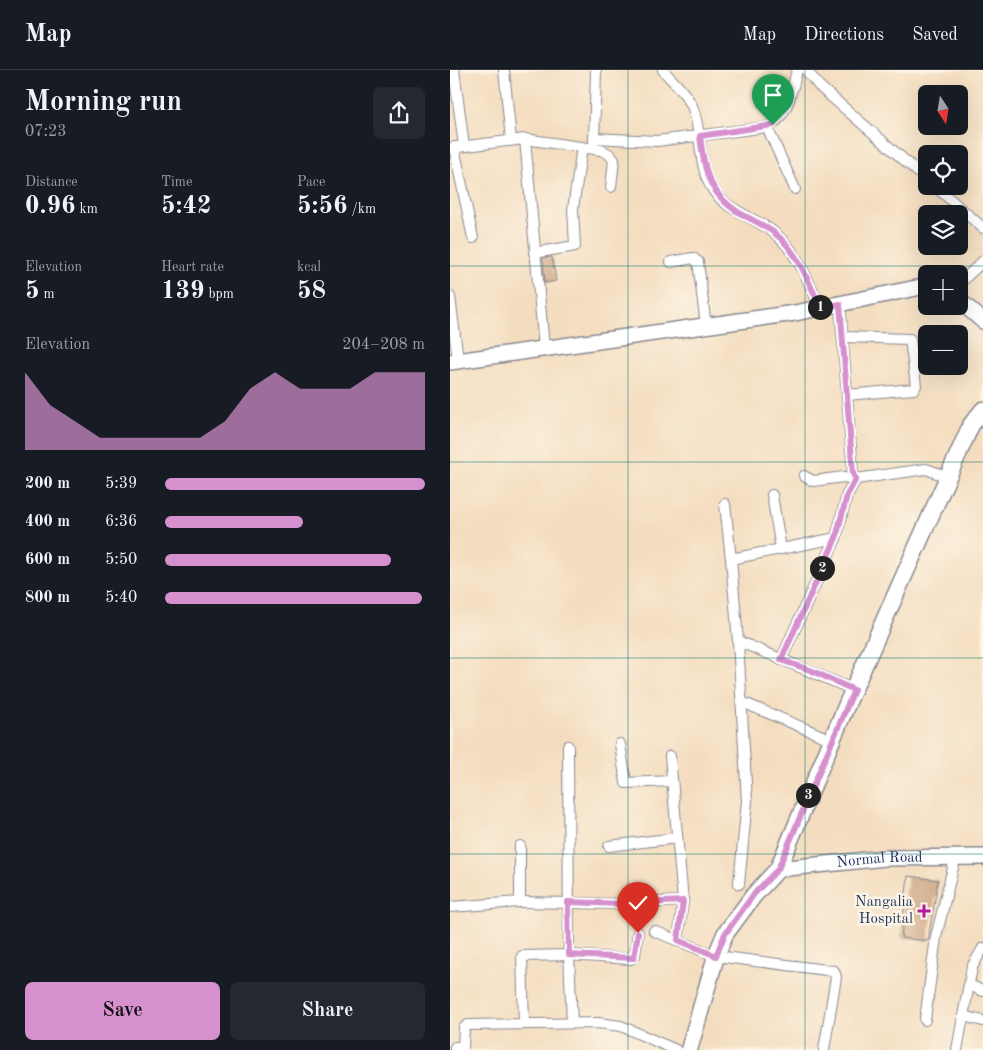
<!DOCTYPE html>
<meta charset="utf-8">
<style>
:root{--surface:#171b24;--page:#242831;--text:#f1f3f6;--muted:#9ea1a6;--line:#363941;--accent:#d690ce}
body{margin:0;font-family:"Old Standard TT",serif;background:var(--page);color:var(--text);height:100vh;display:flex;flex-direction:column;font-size:19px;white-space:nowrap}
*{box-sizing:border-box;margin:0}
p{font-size:16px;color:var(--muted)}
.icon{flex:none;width:28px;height:28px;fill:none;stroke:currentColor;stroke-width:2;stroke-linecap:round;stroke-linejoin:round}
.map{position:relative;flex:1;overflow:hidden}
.drawer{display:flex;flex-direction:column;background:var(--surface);width:450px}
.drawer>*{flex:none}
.needle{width:32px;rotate:168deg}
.controls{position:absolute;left:468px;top:15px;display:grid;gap:10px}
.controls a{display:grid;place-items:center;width:50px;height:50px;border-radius:8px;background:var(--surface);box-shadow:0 5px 20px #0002;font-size:25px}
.pin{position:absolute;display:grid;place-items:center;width:42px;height:42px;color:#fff;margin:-51px -21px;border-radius:50% 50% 50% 0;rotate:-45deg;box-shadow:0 0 5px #0007}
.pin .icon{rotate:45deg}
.km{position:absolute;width:25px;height:25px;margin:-12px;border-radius:50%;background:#222;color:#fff;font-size:14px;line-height:25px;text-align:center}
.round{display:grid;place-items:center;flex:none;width:52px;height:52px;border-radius:8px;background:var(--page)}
.headline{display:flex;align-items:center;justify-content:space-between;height:85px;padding:0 25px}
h1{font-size:28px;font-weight:700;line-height:38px}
.figures{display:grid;grid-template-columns:repeat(3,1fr);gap:8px;height:85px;padding:5px 25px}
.figures div{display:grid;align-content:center}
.figures b{font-size:25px;font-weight:700}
.figures small{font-size:14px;font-weight:400}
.figures p{font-size:14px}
.chart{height:140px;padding:10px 25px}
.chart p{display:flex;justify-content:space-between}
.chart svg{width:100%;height:90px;margin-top:5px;fill:var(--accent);opacity:.7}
.action{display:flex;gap:10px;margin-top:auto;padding:10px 25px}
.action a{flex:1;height:58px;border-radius:8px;background:var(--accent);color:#111;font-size:20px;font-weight:700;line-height:58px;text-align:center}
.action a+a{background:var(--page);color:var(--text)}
ul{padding:0 25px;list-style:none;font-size:16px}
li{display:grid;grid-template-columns:80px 60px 1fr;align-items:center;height:38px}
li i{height:12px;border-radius:6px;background:var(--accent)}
header{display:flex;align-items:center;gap:30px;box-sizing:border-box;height:70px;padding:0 25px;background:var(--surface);border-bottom:1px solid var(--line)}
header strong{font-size:24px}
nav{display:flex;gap:28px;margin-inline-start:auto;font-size:18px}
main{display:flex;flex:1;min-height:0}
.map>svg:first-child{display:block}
.building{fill:#cda683}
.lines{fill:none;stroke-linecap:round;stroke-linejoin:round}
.street-casing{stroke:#88868e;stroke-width:12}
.secondary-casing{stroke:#88868e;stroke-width:18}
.primary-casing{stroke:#88868e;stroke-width:19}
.street{stroke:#fff;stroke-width:10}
.secondary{stroke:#fff;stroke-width:15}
.primary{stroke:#fff;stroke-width:16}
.route-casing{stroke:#fff;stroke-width:10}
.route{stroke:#d690ce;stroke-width:6}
.grid{fill:none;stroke:#0f766e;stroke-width:1;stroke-opacity:0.55}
.poi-dot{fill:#b5179e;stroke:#fcf5e5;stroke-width:2}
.labels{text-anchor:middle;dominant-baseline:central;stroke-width:5;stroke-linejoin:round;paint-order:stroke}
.street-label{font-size:15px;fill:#1b2f5e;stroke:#fcf5e5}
.poi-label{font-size:15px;fill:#1b2f5e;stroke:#fcf5e5;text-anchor:end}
</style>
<header>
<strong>Map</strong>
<nav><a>Map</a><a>Directions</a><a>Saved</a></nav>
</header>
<main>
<section class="drawer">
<div class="headline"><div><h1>Morning run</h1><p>07:23</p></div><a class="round"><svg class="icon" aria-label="share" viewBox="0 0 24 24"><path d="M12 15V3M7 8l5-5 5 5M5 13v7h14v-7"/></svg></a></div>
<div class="figures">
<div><p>Distance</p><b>0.96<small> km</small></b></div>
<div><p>Time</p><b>5:42</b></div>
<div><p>Pace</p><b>5:56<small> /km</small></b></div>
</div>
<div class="figures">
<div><p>Elevation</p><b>5<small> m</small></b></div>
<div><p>Heart rate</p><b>139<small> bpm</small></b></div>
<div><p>kcal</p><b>58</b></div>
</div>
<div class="chart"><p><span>Elevation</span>204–208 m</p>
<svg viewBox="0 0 160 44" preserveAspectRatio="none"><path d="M0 44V6L10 22L20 30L30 38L40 38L50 38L60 38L70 38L80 30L90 14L100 6L110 14L120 14L130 14L140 6L150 6L160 6V44z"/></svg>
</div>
<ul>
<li><b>200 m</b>5:39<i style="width:100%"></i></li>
<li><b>400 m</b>6:36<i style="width:53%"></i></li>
<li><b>600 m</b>5:50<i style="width:87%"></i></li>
<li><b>800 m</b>5:40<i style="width:99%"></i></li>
</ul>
<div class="action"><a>Save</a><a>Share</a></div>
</section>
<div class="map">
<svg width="533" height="980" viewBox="0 0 533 980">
<rect width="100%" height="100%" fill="#fcf5e5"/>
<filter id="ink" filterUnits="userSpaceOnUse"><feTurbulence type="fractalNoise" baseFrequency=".02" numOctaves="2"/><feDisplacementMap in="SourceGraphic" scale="10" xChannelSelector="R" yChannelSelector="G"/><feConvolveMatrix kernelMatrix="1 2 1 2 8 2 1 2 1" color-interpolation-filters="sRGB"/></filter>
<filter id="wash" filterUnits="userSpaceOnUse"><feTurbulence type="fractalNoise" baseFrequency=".0096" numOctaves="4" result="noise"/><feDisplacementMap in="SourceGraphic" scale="20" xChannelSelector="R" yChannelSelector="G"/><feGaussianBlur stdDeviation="1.12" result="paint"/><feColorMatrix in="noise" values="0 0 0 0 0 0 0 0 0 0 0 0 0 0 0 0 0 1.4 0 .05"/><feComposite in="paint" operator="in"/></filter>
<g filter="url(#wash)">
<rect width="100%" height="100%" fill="#f4ddbf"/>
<g id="blocks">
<g class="building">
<polygon points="102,187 106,211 95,213 93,188"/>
<polygon points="458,806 488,810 478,871 451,868"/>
</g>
</g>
</g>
<g filter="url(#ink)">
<use href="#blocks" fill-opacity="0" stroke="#88868e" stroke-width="1"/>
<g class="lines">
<g class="street-casing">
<g id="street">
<polyline points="4,0 14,76"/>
<polyline points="54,0 61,70"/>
<path d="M213 0C223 12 235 21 242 36 253 62 247 96 263 120 279 143 309 148 328 166 349 185 359 214 371 238"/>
<polyline points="356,0 369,16 476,109"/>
<polyline points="317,57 345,119"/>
<path d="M144 68 207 71 317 57C338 49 342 19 347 0"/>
<polyline points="75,69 94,278"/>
<polyline points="144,73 146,0"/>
<polyline points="4,77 23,168"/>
<polyline points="0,78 75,69 151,80 159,84 164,90 161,117"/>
<polyline points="485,116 533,158"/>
<polyline points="84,183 125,176 123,139 132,77"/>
<polyline points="221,192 243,188 248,192 256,256"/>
<polyline points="509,214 533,191"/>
<polyline points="0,227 8,290"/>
<polyline points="393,267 460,269 466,316 464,319 397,325"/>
<polyline points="354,406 363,411 394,407 406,409 403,404 390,234"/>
<polyline points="322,425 331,479"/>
<polyline points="275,434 281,489"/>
<polyline points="288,571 404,620"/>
<polyline points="331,590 386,468"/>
<polyline points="292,632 382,670"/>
<polyline points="170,674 176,713 222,711"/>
<polyline points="118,676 119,885 122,953"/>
<polyline points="220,686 233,831 228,870"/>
<polyline points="159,776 227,768"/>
<polyline points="289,814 297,731 288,571 281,489 386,468 397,425 406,409 476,399 498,407"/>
<polyline points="70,832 172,834 233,831"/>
<polyline points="0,837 70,832 70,776"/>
<polyline points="204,861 266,886 384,901 386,907 374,980"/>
<polyline points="519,915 533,921"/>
<polyline points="513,946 533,951"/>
<polyline points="475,950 486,867 506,785"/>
<polyline points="74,954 72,886 119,885 181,889 185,885 188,863"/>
<polyline points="5,980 5,977 13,977 14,958 18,955 148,953 171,956 226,980"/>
<polyline points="507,980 522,897 533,878"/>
</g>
</g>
<g class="secondary-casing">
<g id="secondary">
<polyline points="509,230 533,251"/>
<polyline points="0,292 345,243 476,216"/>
<path id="s1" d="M328 799 435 788 533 787"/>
</g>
</g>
<g class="primary-casing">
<polyline id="primary" points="239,980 266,886 275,864 304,825 328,799 397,634 521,355 533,340"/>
</g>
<use href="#street" class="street"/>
<use href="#secondary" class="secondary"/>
<use href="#primary" class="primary"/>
</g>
</g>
<g class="lines" filter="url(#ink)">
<g class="route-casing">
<path id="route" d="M188 863 184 888 119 885 118 832 172 834 233 831 228 870 266 886 275 864 304 824 328 799 404 620 360 600 331 590 386 468 397 425 406 409 403 404 390 234 371 238C359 214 349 184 328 166 316 155 301 150 288 142 258 123 254 99 250 66L323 55"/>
</g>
<use href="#route" class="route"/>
</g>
<path class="grid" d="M178 0V980M355 0V980M0 196H533M0 392H533M0 588H533M0 784H533"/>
<path class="poi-dot" d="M471.5 833.5h5v5h5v5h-5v5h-5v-5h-5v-5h5z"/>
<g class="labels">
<g class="street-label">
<text stroke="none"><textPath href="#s1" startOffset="102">Normal Road</textPath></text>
</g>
<g class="poi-label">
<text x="463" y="832">Nangalia<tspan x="463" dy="17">Hospital</tspan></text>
</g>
</g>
</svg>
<div class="controls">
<a><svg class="needle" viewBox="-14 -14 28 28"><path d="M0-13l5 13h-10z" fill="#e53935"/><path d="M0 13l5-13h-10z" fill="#9ea1a6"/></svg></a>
<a><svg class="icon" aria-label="locate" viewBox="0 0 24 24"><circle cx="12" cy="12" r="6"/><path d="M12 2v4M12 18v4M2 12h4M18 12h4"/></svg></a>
<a><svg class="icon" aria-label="layers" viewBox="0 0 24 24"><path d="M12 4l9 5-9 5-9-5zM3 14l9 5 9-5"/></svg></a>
<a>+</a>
<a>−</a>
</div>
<div class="pin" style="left:323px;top:55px;background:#1e9e55"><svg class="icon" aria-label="arrive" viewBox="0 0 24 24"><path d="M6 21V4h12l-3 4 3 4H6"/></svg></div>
<div class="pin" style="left:188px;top:863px;background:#d93025"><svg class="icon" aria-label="check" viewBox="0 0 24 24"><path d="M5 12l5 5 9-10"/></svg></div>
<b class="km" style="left:370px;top:237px">1</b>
<b class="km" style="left:372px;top:498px">2</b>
<b class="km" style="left:358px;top:725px">3</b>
</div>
</main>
